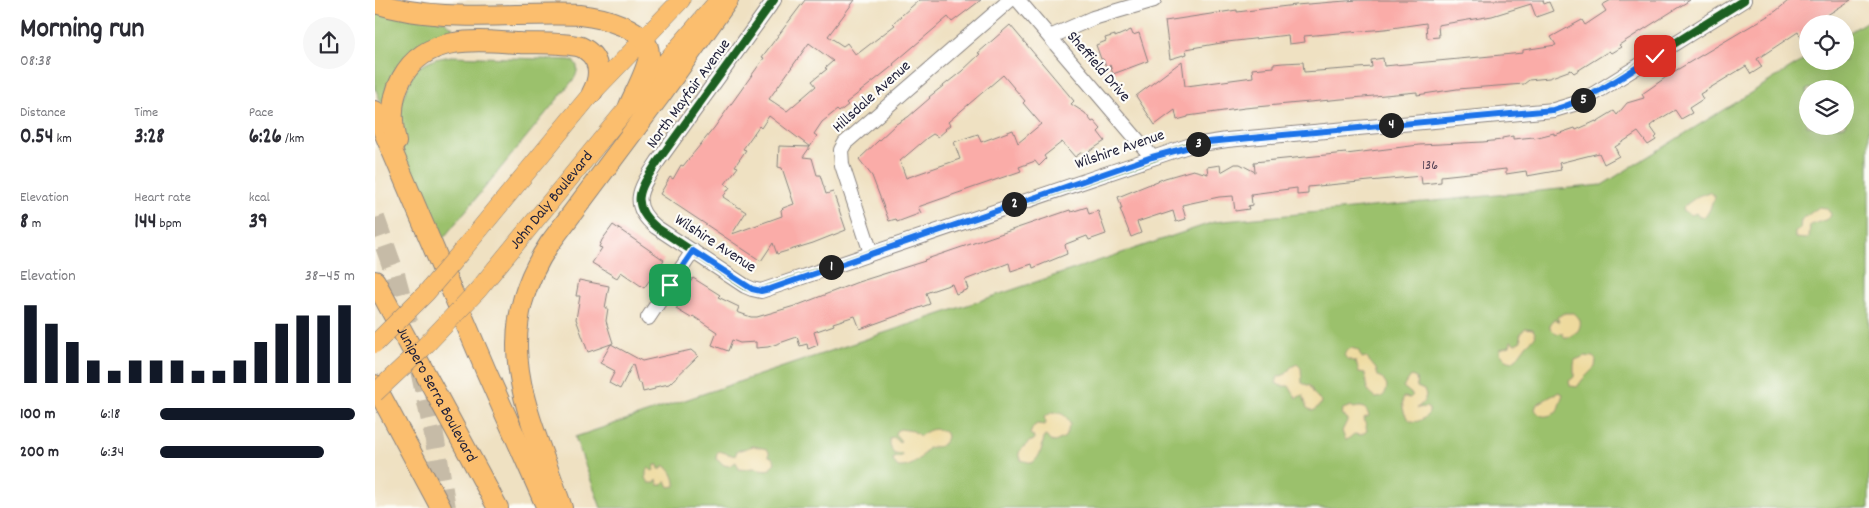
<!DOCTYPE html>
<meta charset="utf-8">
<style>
:root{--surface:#fff;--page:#f7f7f7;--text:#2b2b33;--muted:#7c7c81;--accent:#111827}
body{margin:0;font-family:Dekko,sans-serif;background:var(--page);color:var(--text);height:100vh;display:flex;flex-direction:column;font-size:19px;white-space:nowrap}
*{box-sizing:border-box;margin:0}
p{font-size:16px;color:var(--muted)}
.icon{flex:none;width:28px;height:28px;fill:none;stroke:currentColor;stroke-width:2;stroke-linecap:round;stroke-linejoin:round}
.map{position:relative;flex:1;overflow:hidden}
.sheet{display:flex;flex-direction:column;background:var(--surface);width:375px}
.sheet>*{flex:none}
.tools{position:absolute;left:1424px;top:15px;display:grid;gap:10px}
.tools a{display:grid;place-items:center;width:55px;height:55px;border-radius:50%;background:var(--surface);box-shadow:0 5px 20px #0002;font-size:25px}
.pin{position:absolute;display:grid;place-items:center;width:42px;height:42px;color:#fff;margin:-21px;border-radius:10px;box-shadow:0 2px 8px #0006}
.km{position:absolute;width:25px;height:25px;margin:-12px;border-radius:50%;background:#222;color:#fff;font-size:14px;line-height:25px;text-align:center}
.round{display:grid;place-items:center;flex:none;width:52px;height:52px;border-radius:26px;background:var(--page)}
.headline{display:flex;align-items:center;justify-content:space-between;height:85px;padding:0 20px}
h1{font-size:28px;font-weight:700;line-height:38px}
.figures{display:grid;grid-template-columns:repeat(3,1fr);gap:8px;height:85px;padding:5px 20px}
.figures div{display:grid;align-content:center}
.figures b{font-size:21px;font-weight:700}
.figures small{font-size:14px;font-weight:400}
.figures p{font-size:14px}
.chart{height:140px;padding:10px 20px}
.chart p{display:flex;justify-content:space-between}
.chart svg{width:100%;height:90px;margin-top:5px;stroke:var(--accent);stroke-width:6}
ul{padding:0 20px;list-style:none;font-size:16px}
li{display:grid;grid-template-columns:80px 60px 1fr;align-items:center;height:38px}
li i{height:12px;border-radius:6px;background:var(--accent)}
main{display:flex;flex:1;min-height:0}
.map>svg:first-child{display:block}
.green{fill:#9bc16c;stroke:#5e7254;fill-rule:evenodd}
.sand{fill:#eeda9e;stroke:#887e6c}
.building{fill:#faaca8;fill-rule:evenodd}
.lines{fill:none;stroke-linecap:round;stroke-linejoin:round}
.highway-tunnel{stroke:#c6bba7;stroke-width:20;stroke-dasharray:20 10;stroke-linecap:butt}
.minor-casing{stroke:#88827e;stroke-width:16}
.major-casing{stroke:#88827e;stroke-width:19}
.highway-casing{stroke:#88827e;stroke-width:22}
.minor{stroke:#fff;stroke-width:14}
.major{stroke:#fbbe6e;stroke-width:18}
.highway{stroke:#fbbe6e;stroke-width:20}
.major-bridge-casing{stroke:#88827e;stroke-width:19;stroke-linecap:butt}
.major-bridge{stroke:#fbbe6e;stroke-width:18}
.cycleway-casing{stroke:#fdfcf7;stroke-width:11}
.cycleway{stroke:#1b5e20;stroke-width:8}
.route-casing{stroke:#fff;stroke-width:10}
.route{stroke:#1a73e8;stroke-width:6}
.labels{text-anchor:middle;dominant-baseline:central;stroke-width:4.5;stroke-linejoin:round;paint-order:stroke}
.number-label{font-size:14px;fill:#584456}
.street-label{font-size:16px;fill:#22223b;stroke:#fdfcf7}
</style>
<main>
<section class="sheet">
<div class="headline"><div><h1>Morning run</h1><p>08:38</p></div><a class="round"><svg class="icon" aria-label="share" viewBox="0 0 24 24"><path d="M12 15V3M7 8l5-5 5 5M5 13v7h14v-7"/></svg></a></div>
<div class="figures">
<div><p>Distance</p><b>0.54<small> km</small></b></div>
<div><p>Time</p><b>3:28</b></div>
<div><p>Pace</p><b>6:26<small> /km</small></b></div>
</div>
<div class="figures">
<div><p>Elevation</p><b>8<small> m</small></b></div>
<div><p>Heart rate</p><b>144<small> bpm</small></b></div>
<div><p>kcal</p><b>39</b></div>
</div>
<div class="chart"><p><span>Elevation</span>38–45 m</p>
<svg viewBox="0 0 160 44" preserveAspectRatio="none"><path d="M5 44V6M15 44V15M25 44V24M35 44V33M45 44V38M55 44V33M65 44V33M75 44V33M85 44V38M95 44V38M105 44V33M115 44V24M125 44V15M135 44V11M145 44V11M155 44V6"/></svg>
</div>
<ul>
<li><b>100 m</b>6:18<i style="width:100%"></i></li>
<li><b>200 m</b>6:34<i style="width:84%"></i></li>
</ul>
</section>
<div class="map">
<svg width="1494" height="508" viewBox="0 0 1494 508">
<rect width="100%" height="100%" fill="#fdfcf7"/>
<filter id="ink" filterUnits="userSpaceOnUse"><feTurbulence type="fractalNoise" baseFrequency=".02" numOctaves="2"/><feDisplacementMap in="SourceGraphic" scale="10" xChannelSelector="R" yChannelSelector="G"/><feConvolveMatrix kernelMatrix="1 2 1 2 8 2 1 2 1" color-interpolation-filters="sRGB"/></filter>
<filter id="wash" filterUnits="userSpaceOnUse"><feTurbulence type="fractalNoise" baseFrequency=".0096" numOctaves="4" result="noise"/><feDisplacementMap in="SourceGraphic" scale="20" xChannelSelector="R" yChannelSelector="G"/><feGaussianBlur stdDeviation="1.12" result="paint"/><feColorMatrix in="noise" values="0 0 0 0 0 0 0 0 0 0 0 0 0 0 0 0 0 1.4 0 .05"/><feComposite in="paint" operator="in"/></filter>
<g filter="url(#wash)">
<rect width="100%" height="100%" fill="#efe1c2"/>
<g class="green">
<path d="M0 8 69 21 78 28C72 36 63 35 54 40 24 56 16 77 9 109L0 88Z"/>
<path d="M1494 20V508H226L200 437 839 222 1227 185 1432 58V61H1470V35ZM1432 89H1470V126H1432Z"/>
<path d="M76 56 195 60C205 63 203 72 199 79L61 247 22 135 20 117 40 69 60 59Z"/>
</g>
<g class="sand">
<polygon points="1334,192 1340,196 1339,200 1337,202 1335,209 1331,216 1324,217 1321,213 1317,215 1307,210 1308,207 1323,196"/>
<polygon points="1444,207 1451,208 1456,214 1455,217 1450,220 1435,225 1434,237 1431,239 1420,238 1420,232 1425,229 1426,220"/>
<path d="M1190 313H1199C1206 319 1207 323 1203 331L1194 337H1189L1187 333 1182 334 1175 329V325L1179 319 1184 322 1182 317Z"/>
<polygon points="1150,328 1158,329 1161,336 1152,344 1141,359 1136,362 1131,360 1125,353 1125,349 1135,346 1136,341 1140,344 1146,341 1145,335"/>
<path d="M976 348 983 350 987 358 991 357 1001 369 1003 376 1007 378 1012 386C1011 393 1009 398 1001 398 990 391 991 384 990 373L984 372 981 362 972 359 969 355 972 351Z"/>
<polygon points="1210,356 1218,357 1221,360 1220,367 1208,379 1202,387 1195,386 1194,381 1199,377 1199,365 1200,360"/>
<polygon points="922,364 926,368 927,383 935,386 939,394 946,401 945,405 938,411 932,408 928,395 921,398 914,386 906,386 901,383 903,377 911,374 916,367"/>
<path d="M1036 376 1041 378 1042 387 1049 390 1051 395 1049 402 1042 408 1051 407 1054 409V413C1038 432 1025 416 1028 397L1035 398 1038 395 1028 387Z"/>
<path d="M1184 392 1188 394 1182 412C1173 417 1165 419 1160 409L1162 404Z"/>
<path d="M976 406 979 408C986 406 991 406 994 416L989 418 992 431 986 435 979 434 972 440 970 439 967 431 973 419 966 414 968 409Z"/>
<path d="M678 412C687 413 692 415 695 424L690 437 680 442 675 441 671 436 669 437C667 447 666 457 657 463L646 460 644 452 654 442 659 440V437L655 434 658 427 662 424 670 425 671 423 669 417Z"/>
<path d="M525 429 538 431 545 436C553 430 561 426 571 433L572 437C567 450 563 445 553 448 545 459 538 468 523 467L518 461 519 458 527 456V454H519L515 446V439L519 437 523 442 526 441 520 434 521 431Z"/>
<path d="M378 446 392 449 394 452V456L398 458 400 462 395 469C388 471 384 468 377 468 372 469 369 470 364 469L361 462 354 466 349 465 341 459 342 453 344 451 360 456 362 451Z"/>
<path d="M280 465H283L284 469H287L288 465C295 467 301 479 300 486L294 487 291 481 287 485H283L282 479 279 483H274L271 478V472L274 468 277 471 279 470Z"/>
</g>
<g id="blocks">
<g class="building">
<path d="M430 0H480L453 36 468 46 472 43 481 55 520 25 518 23 544 0H606L577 22 573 17 518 64 519 65 471 103 473 105 464 112 462 110 447 122 439 134 442 136 435 147 394 116 386 128 384 126 368 149 371 150 360 166 363 167 350 184 355 187 348 197 371 212 357 234 407 216 406 210 408 208 419 204 407 168 403 167 404 146 435 147 428 157 437 158 442 175H445L451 194 458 192 471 230 438 243 402 254 398 243 386 261 285 194 295 177 298 179 306 165 308 166 339 128 389 58 387 57ZM434 43 458 61 450 68 452 69 437 81 441 86 412 111 394 99Z"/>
<polygon points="983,0 1168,0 1169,4 1174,2 1178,11 1161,17 1156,4 1117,16 1063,25 1064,37 1052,38 1051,23 1010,29 929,36 930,42 914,44 913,35 852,42 811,49 812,54 795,59 790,21 862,10 862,12 921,5"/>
<polygon points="1236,0 1315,0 1244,45 1246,47 1236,53 1234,51 1199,73 1196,70 1174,78 1154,80 1149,84 1082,89 1042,95 1042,92 870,108 813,116 813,117 802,120 800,110 780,125 761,96 807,61 810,86 812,86 878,77 877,69 898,67 898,64 908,63 928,62 929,72 997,67 996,60 1008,58 1009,66 1148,53 1148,50 1181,45 1176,37 1207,20 1210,25 1231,11 1227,5"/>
<polygon points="1419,0 1476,0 1438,24 1432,24 1432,47 1423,32 1382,59 1387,67 1376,74 1371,66 1325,94 1328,99 1314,108 1317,113 1306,119 1300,110 1280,122 1275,126 1282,136 1280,138 1281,140 1273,145 1263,132 1240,147 1244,156 1229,164 1224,153 1184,163 1186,170 1152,176 1151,171 1131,174 1131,169 1066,176 1066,182 1047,184 1046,176 933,187 933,194 922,195 922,188 876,194 877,205 873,206 874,209 860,211 858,196 844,197 807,205 811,219 801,222 798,211 786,215 786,214 762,222 766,233 756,237 745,209 747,209 743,197 790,178 818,170 833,174 832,167 845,165 846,172 860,164 865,164 880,172 879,162 971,153 971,154 1044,145 1108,142 1127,140 1127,138 1138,136 1138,139 1159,137 1159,138 1179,133 1179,135 1200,128 1201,130 1221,121 1221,122 1239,111 1242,115 1252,103 1269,98 1267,94 1300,71 1401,11 1413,1"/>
<path d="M635 25 699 101 696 104 710 113 717 122 719 121 726 129 723 132 730 141 709 155 707 152 700 157 687 142 669 156 671 159 664 166 660 161 644 167 646 171 543 207 546 213 522 222 521 219 514 221 497 176 484 159 521 124 533 117 555 98 554 97 587 71 605 54 603 53ZM628 75 650 101 648 103 666 124 643 143 638 130 606 142 603 134 579 142 585 159 531 178 525 161 552 138 558 134 563 137 571 130 570 129 575 125 573 122Z"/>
<polygon points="756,30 758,35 764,33 773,61 738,74 735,65 731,67 728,59 726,59 721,45 731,41 730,38 740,35 740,37"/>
<polygon points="712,207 714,214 723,211 731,234 714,240 712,236 691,244 690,245 692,254 658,268 657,264 636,271 634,263 590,280 593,289 581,294 577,284 556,291 551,293 555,304 485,329 480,316 458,323 459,325 439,332 443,345 433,349 432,344 425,346 422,337 393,347 381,348 381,342 365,343 357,340 353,351 337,345 342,332 318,316 316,318 301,309 311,294 309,292 318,278 345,295 343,297 364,307 362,312 376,317 382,317 423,305 483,282 550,261 549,260 695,210 696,212"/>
<polygon points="238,225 289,260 269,288 246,272 242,278 217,263 227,248 224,247 227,240"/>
<polygon points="204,280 234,286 230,308 233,308 231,321 238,343 236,344 267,361 316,350 323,356 294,384 280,387 280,389 268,392 266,383 263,383 258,364 245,389 234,383 240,371 225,363 236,344 213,352 201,319 205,296 201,296"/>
</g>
</g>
</g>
<g filter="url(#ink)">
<use href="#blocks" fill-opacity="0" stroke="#88827e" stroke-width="1"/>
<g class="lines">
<g class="highway-tunnel">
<polyline points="0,218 20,274 35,330"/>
<polyline points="45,370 59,435 71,508"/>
</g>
<g class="minor-casing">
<g id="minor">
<path d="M399 0 283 161C267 186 252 203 281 227L370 286 377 289 386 291 813 146 852 140 1179 110 1199 104 1217 95 1369 0"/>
<polyline points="643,0 777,157"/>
<polyline points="675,37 718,18 779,0"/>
<polyline points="496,253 467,165 466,150 470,143 635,0"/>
<polyline points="273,318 318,251"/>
</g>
</g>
<g class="major-casing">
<g id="major">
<polyline points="86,252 217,93 306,0"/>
<path id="s1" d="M103 290 281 73 342 2"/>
</g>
</g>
<g class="highway-casing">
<g id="highway">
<path d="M0 3C66 24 137 12 205 15 225 17 275 28 274 55 273 69 260 92 254 106"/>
<polyline points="0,111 111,371 172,508"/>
<path d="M21 142C10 96 28 51 79 43 100 39 123 42 144 43 164 44 186 42 206 47 225 56 227 75 217 93"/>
<path id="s2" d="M0 281 123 508"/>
<polyline points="0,385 66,508"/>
<path d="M187 508C154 412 111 338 175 243L287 93 353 0"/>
</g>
</g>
<use href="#minor" class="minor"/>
<use href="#major" class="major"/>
<use href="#highway" class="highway"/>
<g class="major-bridge-casing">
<g id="major-bridge">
<polyline points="0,344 51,293 86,252"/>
<polyline points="0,393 48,348 103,290"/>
</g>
</g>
<use href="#major-bridge" class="major-bridge"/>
<g class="cycleway-casing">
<path id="cycleway" d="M399 0 283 161C267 186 252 203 281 227L370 286 377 289 386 291 813 146 852 140 1179 110 1199 104 1217 95 1369 0"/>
</g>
<use href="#cycleway" class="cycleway"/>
</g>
</g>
<g class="lines" filter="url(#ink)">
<g class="route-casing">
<path id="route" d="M295 285 318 251 377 289 386 291 395 289 777 157 833 142 1178 110C1216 99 1247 77 1280 56"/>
</g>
<use href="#route" class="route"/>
</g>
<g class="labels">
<g class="number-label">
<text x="1055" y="166">136</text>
</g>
<g class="street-label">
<text transform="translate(723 67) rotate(49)">Sheffield Drive</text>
<text transform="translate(314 94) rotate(-54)">North Mayfair Avenue</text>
<text transform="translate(497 97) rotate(-42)">Hillsdale Avenue</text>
<text transform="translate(745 150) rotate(-19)">Wilshire Avenue</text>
<text stroke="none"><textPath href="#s1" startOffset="116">John Daly Boulevard</textPath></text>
<text transform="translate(340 244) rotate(33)">Wilshire Avenue</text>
<text stroke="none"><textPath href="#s2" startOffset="129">Junipero Serra Boulevard</textPath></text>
</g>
</g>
</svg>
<div class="tools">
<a><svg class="icon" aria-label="locate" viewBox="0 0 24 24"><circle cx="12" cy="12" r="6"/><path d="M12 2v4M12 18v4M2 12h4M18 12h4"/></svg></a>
<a><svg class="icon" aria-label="layers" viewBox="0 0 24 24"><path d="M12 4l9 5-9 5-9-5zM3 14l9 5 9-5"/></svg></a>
</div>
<div class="pin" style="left:295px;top:285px;background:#1e9e55"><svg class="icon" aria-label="arrive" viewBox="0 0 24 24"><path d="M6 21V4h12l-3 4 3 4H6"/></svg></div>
<div class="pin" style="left:1280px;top:56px;background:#d93025"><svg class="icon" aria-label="check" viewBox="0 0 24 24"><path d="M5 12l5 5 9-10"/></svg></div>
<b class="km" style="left:456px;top:267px">1</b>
<b class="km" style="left:639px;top:204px">2</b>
<b class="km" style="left:823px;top:144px">3</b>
<b class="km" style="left:1016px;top:125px">4</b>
<b class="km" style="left:1208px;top:100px">5</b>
</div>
</main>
